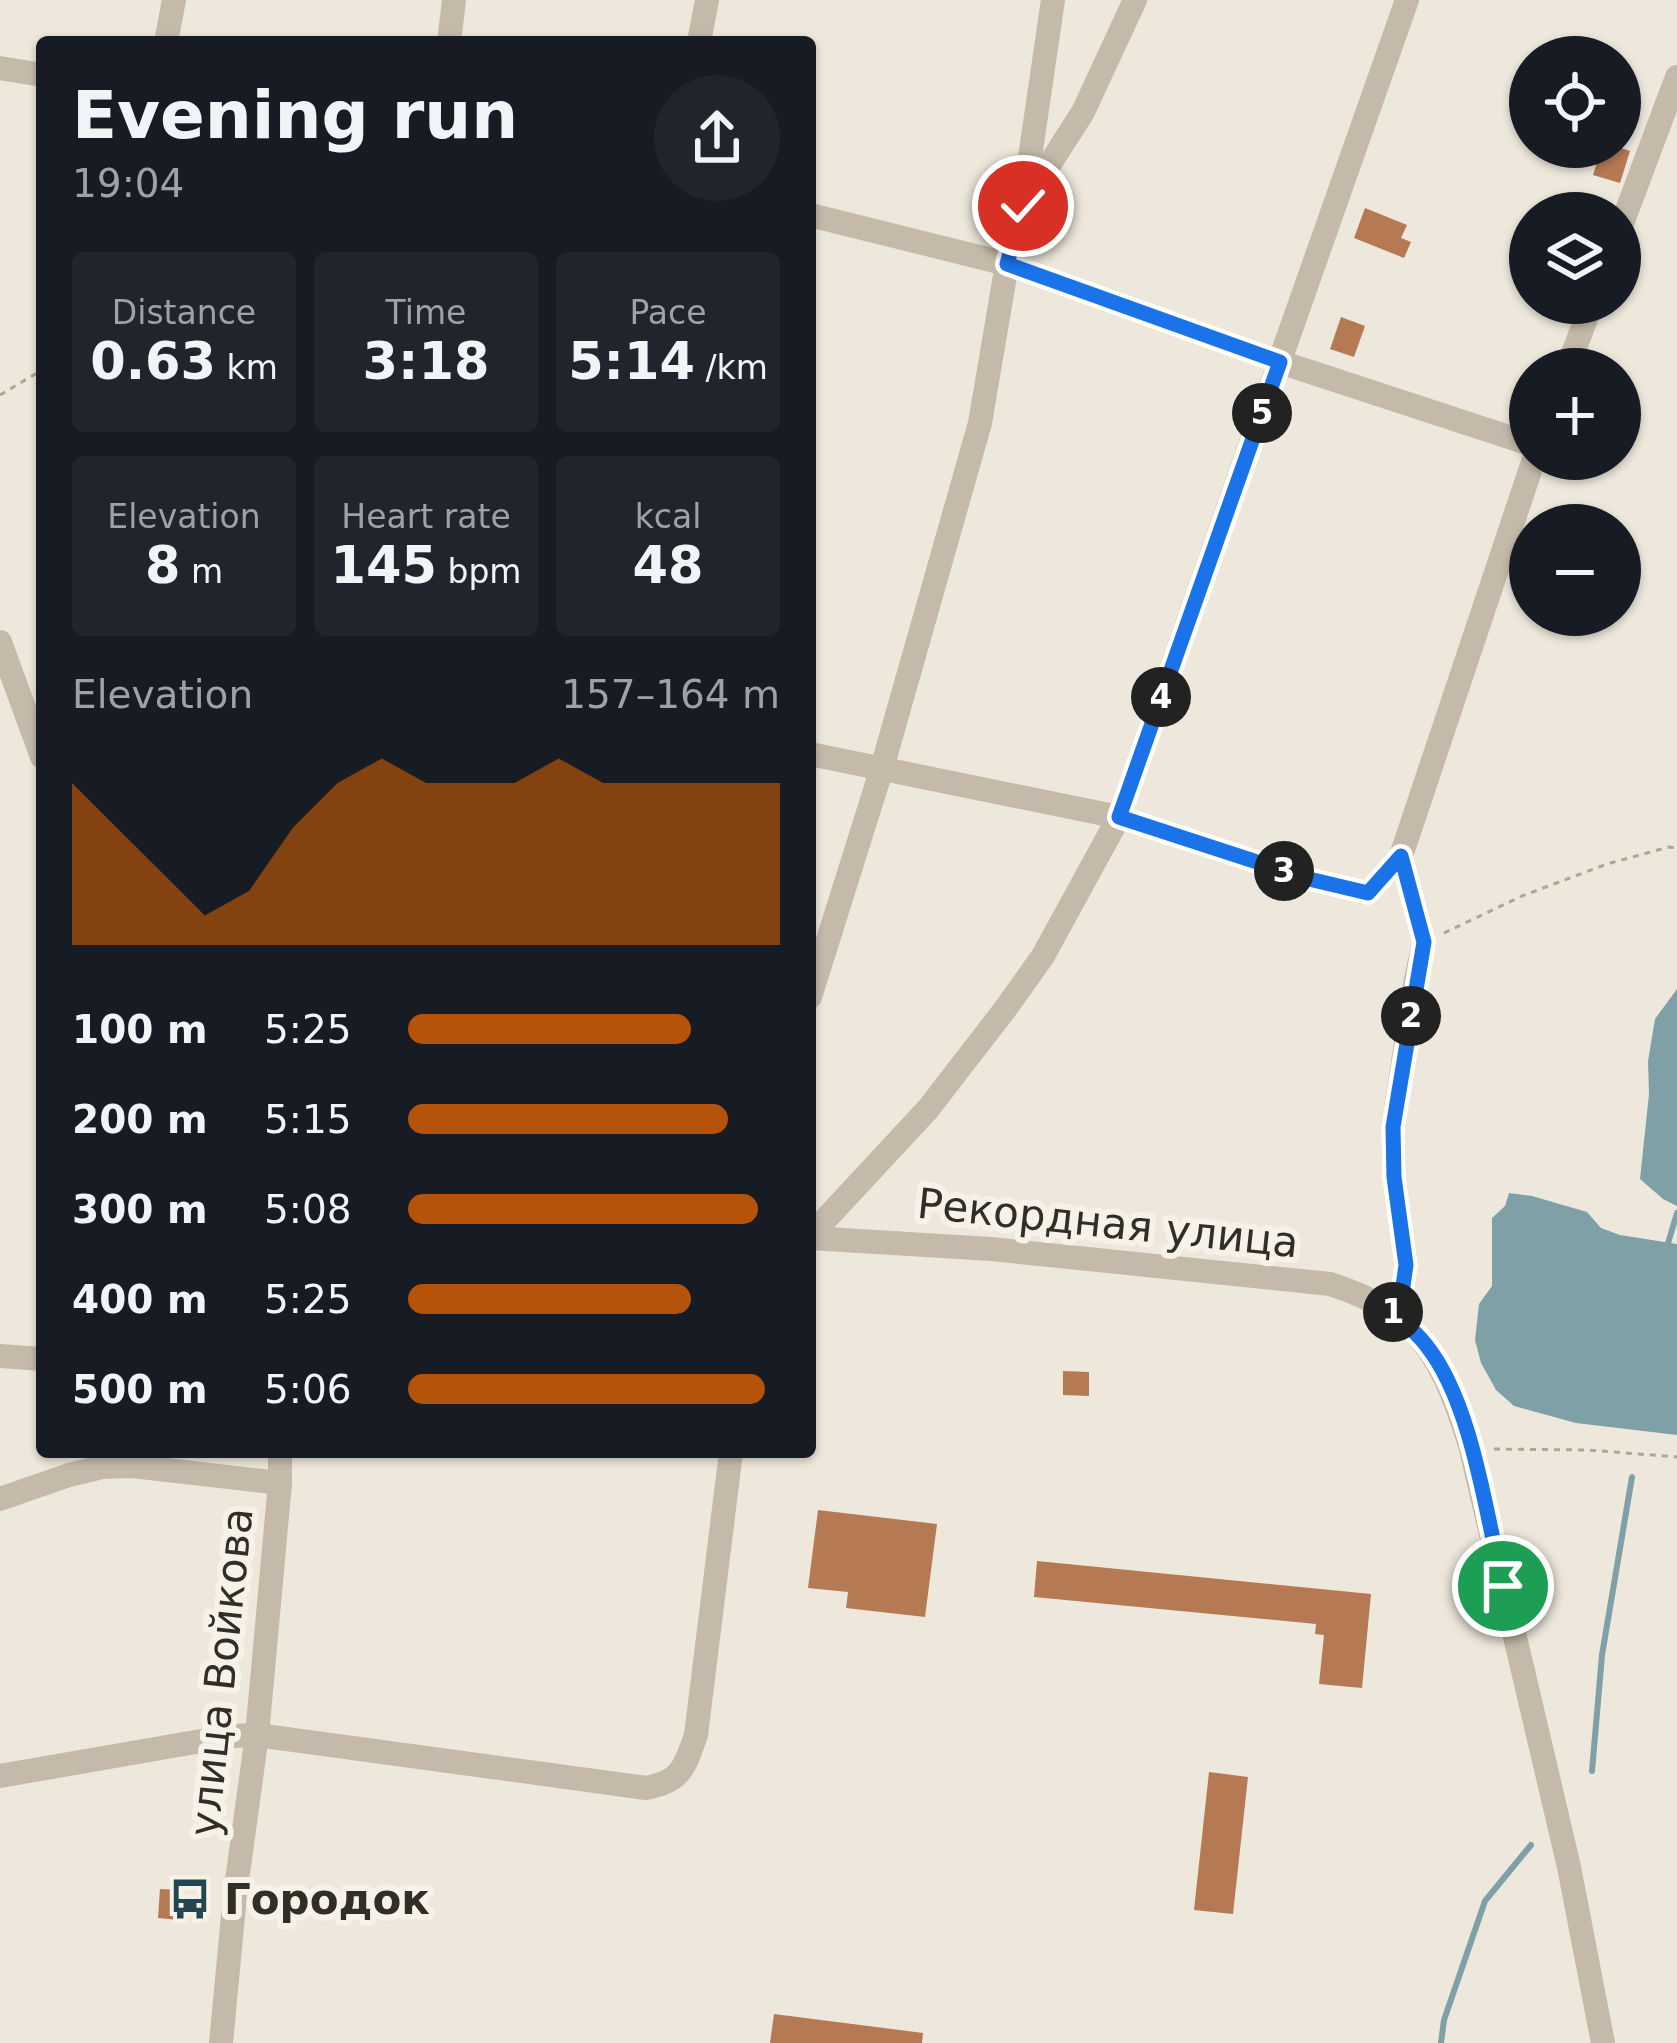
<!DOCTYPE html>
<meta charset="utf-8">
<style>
:root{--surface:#171b24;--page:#20242c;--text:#f1f3f6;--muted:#9ea1a6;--accent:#b45309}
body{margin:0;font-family:"DejaVu Sans",sans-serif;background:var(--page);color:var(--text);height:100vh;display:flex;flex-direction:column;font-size:45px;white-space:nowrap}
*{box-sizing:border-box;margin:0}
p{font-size:39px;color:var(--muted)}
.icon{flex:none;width:66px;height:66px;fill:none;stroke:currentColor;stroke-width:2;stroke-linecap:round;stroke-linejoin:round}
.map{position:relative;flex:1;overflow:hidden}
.details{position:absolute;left:36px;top:36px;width:780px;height:1422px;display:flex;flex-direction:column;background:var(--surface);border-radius:12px;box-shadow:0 3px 9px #0004}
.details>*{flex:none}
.controls{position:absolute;left:1509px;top:36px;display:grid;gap:24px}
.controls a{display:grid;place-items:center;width:132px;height:132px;border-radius:50%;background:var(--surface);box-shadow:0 3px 9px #0004;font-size:60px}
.pin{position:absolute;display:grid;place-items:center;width:102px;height:102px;color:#fff;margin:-51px;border:6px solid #fff;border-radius:50%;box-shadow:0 3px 12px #0007}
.km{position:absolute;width:60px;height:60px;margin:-30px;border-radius:50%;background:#222;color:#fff;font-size:33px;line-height:60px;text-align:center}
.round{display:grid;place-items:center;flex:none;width:126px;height:126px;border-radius:63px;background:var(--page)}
.head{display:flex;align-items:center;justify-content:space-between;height:204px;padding:0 36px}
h1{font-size:66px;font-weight:700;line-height:90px}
.metrics{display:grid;grid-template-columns:repeat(3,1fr);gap:18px;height:204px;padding:12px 36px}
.metrics div{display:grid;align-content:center;border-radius:12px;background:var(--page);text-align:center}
.metrics b{font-size:51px;font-weight:700}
.metrics small{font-size:33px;font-weight:400}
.metrics p{font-size:33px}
.chart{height:336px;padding:24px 36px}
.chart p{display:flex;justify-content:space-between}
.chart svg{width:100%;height:216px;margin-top:12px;fill:var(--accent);opacity:.7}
ul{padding:0 36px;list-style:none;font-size:39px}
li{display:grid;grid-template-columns:192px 144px 1fr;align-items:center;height:90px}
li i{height:30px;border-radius:15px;background:var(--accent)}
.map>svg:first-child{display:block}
.water{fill:#7fa0a7}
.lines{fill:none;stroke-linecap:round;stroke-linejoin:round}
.stream{stroke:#7fa0a7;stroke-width:6}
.building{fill:#b57953}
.path{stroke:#b0a494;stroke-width:3;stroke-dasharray:6 6;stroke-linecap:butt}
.minor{stroke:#c5baaa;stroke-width:24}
.route-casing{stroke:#fff;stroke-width:24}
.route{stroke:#1a73e8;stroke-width:15}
.labels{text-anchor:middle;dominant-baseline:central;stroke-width:12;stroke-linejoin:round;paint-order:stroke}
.street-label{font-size:42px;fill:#332d28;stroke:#f6f2e8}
.poi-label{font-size:42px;font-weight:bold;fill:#332d28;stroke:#f6f2e8;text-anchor:start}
</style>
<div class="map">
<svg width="1677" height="2043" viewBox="0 0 1677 2043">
<rect width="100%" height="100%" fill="#eee8dc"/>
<g class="water">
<polygon points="1677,989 1677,1206 1663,1199 1640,1179 1649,1094 1648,1061 1655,1019"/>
<polygon points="1509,1193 1532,1196 1587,1212 1601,1228 1620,1235 1677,1244 1677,1435 1576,1423 1514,1406 1496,1390 1481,1363 1475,1340 1479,1304 1492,1286 1492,1218 1505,1206"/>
</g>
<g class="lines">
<g class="stream">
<polyline points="1666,1250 1677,1213"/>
<polyline points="1592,1771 1602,1655 1632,1477"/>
<polyline points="1441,2043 1444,2020 1485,1901 1531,1845"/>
</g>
</g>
<g class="building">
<polygon points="1602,147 1618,147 1630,151 1620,183 1593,175"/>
<polygon points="1365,208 1407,225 1401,238 1411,242 1404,258 1354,238"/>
<polygon points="1341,317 1365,326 1354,357 1330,349"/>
<polygon points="1063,1371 1089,1372 1089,1396 1063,1395"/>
<polygon points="818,1510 937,1524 925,1617 846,1608 848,1592 808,1588"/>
<polygon points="1037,1561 1371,1594 1362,1688 1319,1684 1324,1635 1315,1634 1316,1624 1034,1597"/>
<polygon points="1209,1772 1248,1777 1233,1914 1194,1910"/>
<polygon points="160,1889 181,1890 179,1920 158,1918"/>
<polygon points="774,2014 923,2033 922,2043 770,2043"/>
</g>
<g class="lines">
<g class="path">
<polyline points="0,395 42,370"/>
<polyline points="1444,933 1522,896 1607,864 1669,847 1677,848"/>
<polyline points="1494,1449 1588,1450 1677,1457"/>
</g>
<g class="minor">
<polyline points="166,42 174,0"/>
<polyline points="449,42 454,0"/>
<polyline points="699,42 707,0"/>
<polyline points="0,68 42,75"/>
<polyline points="1028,198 1083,112 1135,0"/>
<polyline points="810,215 1007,264 1280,362 1530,444"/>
<polyline points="1620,229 1677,77"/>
<polyline points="1567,369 1592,303"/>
<polyline points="0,642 42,757"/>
<polyline points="810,754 1119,817 1309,879 1368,893 1401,856 1534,459"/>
<polyline points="810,997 882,768 980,423 1007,264 1023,205 1053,0"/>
<polyline points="810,1236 928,1109 1006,1008 1043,956 1119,817 1407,0"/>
<path d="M810 1238 991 1249 1330 1284C1421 1313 1442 1358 1470 1445L1569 1867 1603 2043"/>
<polyline points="1392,1312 1403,1285 1406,1265 1394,1177 1393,1127 1416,979 1424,942 1401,856"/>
<polyline points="0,1356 42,1359"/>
<polyline points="0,1499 69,1475 102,1467 132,1466 280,1483"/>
<path d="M0 1776 230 1736 257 1735 646 1788C682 1781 684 1768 696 1735L731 1452"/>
<polyline points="221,2043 235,1895 257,1735 280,1483 280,1452"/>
</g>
</g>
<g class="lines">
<g class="route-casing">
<path id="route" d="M1023 206 1007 264 1280 362 1119 817 1309 879 1368 893 1401 856 1424 942 1393 1127 1394 1177 1406 1265 1403 1286 1392 1312C1404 1322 1416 1332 1426 1345 1472 1402 1486 1514 1503 1586"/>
</g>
<use href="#route" class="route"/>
</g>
<defs>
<g id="bus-bare" transform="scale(3.24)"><path d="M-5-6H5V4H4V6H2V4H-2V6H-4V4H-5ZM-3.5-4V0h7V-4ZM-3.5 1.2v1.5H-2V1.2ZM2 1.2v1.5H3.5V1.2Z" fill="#23464f" stroke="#f6f2e8" stroke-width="2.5" paint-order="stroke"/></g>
</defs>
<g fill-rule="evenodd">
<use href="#bus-bare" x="190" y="1899"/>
</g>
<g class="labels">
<g class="street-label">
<text transform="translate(1108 1223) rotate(6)">Рекордная улица</text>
<text transform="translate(221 1672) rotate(-84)">улица Войкова</text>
</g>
<g class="poi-label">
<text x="224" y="1899">Городок</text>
</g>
</g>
</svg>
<div class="controls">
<a><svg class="icon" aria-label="locate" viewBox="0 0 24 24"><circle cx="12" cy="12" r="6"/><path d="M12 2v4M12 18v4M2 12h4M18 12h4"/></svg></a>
<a><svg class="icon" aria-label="layers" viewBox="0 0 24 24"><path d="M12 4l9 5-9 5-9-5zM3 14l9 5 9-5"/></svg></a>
<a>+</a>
<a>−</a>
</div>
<div class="pin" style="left:1503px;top:1586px;background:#1e9e55"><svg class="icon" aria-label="arrive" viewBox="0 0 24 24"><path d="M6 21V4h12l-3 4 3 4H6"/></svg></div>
<div class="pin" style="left:1023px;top:206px;background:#d93025"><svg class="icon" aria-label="check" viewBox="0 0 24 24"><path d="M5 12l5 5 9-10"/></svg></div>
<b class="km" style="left:1393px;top:1312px">1</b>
<b class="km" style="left:1411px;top:1016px">2</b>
<b class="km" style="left:1284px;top:871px">3</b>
<b class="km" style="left:1161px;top:697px">4</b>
<b class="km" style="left:1262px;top:413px">5</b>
<section class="details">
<div class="head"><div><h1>Evening run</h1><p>19:04</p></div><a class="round"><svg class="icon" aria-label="share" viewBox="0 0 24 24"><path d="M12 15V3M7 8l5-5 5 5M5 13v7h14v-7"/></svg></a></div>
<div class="metrics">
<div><p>Distance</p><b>0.63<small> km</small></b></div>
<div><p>Time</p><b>3:18</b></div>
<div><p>Pace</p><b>5:14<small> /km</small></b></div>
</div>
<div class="metrics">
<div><p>Elevation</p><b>8<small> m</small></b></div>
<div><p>Heart rate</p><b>145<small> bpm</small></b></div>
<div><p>kcal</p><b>48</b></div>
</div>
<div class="chart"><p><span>Elevation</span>157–164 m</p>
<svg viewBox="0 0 160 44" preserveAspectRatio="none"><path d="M0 44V11L10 20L20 29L30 38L40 33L50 20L60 11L70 6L80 11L90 11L100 11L110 6L120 11L130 11L140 11L150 11L160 11V44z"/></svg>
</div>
<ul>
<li><b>100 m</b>5:25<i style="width:76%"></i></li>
<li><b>200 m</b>5:15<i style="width:86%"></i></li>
<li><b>300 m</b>5:08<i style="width:94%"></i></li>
<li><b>400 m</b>5:25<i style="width:76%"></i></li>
<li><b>500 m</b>5:06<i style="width:96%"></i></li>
</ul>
</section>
</div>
